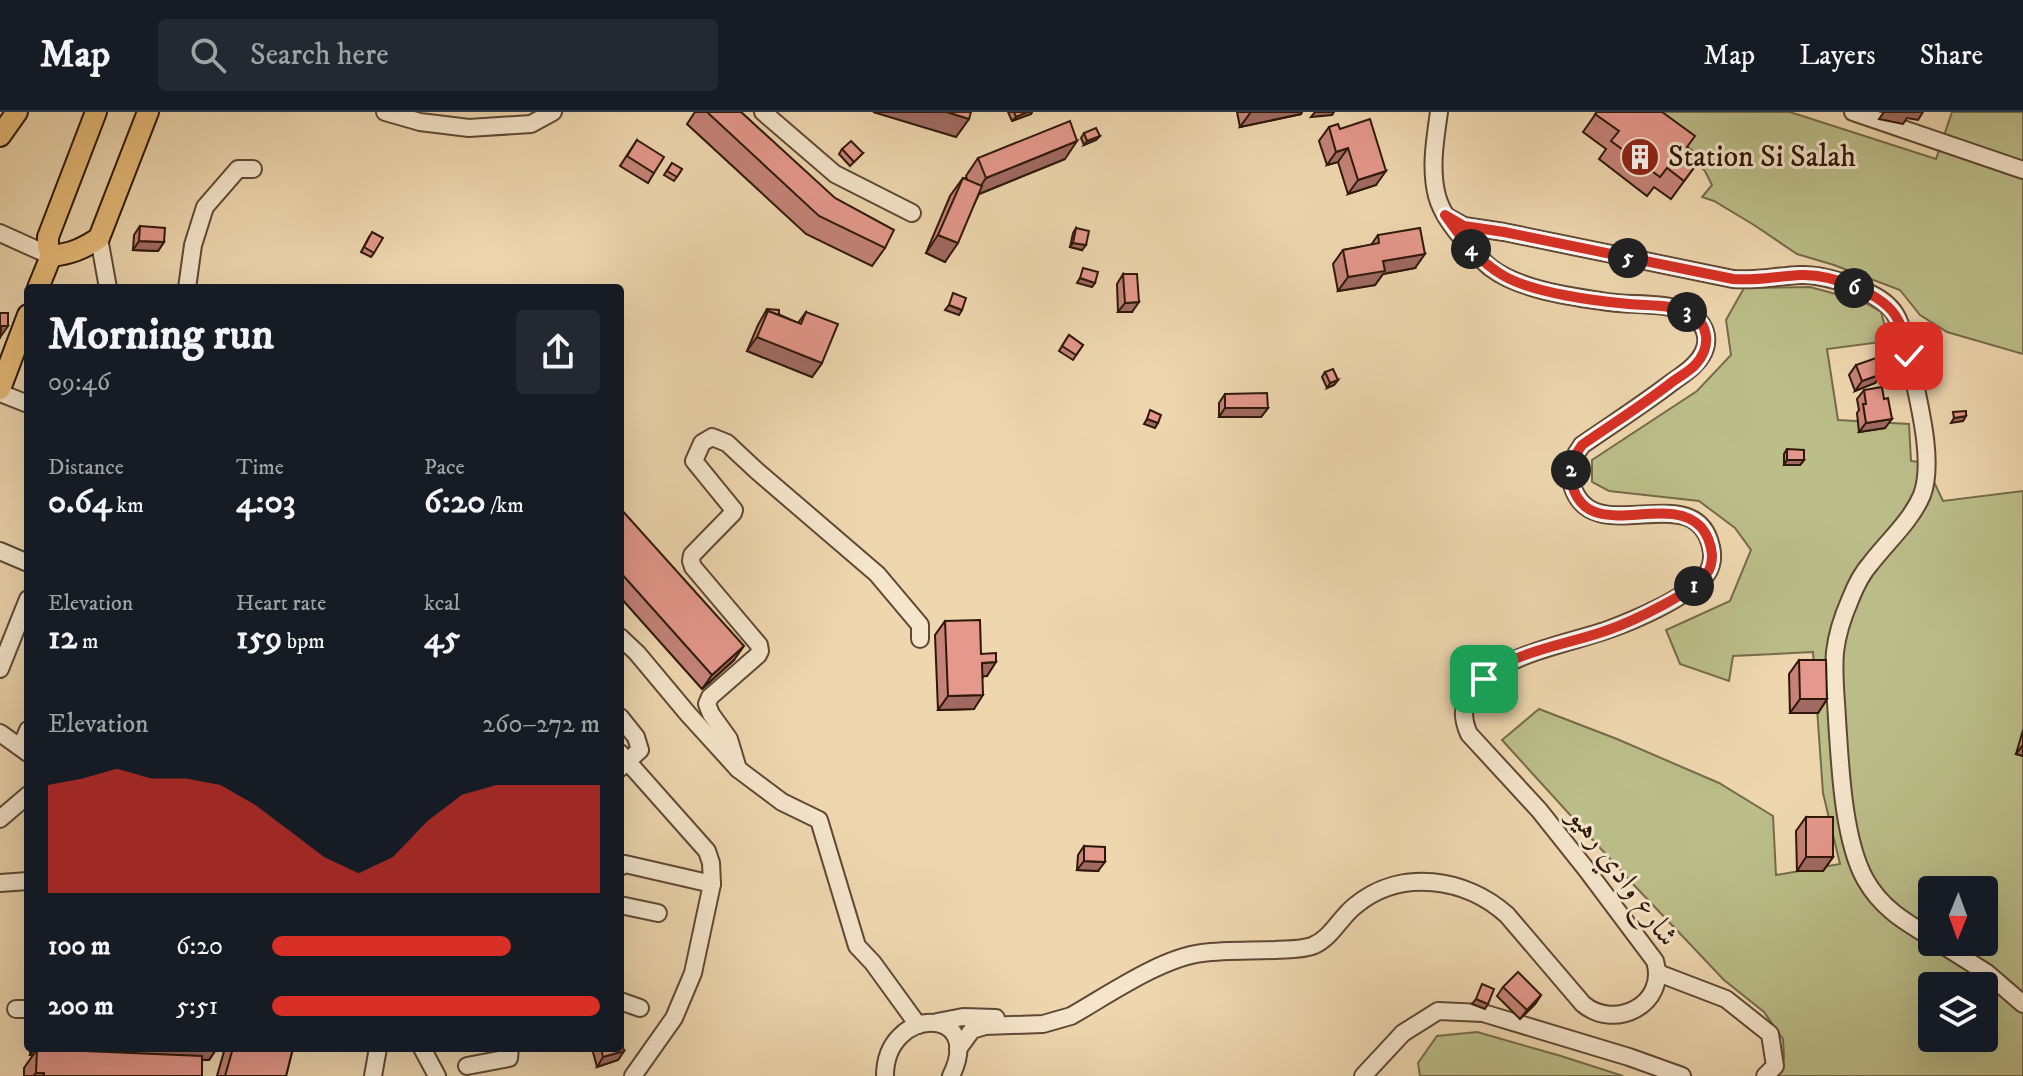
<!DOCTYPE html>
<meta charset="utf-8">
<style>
:root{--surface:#171b24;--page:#242831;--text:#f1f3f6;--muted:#9ea1a6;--line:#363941;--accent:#d93025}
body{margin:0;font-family:"IM FELL DW Pica",Amiri,serif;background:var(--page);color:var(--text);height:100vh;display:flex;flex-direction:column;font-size:30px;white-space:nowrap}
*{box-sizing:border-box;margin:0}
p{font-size:26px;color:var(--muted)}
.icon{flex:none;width:44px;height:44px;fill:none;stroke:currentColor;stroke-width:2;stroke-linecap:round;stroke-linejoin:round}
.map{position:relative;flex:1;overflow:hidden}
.drawer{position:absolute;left:24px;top:172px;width:600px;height:768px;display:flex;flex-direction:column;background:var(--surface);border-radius:8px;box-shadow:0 8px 32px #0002}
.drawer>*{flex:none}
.needle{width:52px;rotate:181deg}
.buttons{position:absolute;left:1918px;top:764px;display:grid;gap:16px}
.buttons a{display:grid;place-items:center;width:80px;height:80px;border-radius:8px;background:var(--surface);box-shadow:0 8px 32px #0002;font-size:40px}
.pin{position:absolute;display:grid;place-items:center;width:68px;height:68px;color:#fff;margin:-34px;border-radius:16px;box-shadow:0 4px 12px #0006}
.km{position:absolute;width:40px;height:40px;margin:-20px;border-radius:50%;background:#222;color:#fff;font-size:22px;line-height:40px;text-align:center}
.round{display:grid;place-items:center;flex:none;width:84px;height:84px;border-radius:8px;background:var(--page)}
.headline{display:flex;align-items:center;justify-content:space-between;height:136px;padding:0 24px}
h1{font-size:44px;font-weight:700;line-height:60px}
.metrics{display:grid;grid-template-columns:repeat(3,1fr);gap:12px;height:136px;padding:8px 24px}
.metrics div{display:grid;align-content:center}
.metrics b{font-size:34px;font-weight:700}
.metrics small{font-size:22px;font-weight:400}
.metrics p{font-size:22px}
.chart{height:224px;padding:16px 24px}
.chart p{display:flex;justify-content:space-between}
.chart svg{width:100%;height:144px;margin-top:8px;fill:var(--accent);opacity:.7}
ul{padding:0 24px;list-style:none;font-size:26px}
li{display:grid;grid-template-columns:128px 96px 1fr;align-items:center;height:60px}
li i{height:20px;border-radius:10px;background:var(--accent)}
header{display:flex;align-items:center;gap:48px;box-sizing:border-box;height:112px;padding:0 40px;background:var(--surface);border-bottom:2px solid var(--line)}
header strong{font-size:38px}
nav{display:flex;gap:44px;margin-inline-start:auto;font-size:28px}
.search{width:560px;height:72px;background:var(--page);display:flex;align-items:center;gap:20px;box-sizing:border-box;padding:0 28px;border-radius:8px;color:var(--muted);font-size:30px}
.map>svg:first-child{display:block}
.green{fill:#bbbe89;stroke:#756b4a;stroke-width:2;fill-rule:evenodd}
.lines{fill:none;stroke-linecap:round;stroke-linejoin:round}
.minor-casing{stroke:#5f4834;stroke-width:20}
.major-casing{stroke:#2f180b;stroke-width:24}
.minor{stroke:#f4e5cb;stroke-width:16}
.major{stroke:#e7bc78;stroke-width:20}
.wall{fill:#c58378;stroke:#2f180b;stroke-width:2}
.shaded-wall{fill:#a06a62;stroke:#2f180b;stroke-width:2}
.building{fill:#e5988c;stroke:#2f180b;stroke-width:2}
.route-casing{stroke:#fff;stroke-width:16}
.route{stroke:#d93025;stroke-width:10}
.labels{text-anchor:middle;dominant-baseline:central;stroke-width:6;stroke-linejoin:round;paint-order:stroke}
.poi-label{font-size:30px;fill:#2f180b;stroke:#f4e5cb;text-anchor:start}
.street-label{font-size:30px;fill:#2f180b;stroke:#f4e5cb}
</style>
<header>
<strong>Map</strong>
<div class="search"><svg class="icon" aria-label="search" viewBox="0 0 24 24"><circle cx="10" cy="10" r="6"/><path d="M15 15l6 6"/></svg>Search here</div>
<nav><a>Map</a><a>Layers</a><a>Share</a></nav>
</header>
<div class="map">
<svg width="2023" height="964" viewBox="0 0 2023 964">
<rect width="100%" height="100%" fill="#eed7af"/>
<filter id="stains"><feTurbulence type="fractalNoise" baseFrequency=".0025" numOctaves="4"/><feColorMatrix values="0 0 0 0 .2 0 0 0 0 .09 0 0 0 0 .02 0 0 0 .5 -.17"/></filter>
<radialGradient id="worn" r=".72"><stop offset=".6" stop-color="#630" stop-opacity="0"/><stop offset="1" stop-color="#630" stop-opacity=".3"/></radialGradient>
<g class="green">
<polygon points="1649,0 1790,0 1936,47 1952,0 2023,0 2023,242 1947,220 1920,203 1900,178 1834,153 1797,142 1754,113 1714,89 1702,85 1712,73 1705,59"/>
<path d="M1810 175 1862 189 1881 200 1889 229 1827 237 1838 308 1909 312 1911 349 1925 351 1943 389 2023 379V964H1776L1781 959 1784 946 1783 927 1764 900 1724 868 1632 771 1502 628 1539 597 1617 627 1719 671 1773 704 1776 763 1840 752 1823 681 1813 540 1733 544 1729 569 1680 552 1666 518 1730 489 1751 438 1735 416 1699 389 1609 379 1592 370V348L1697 279 1731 243 1726 208 1744 176ZM1932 778H1984V830H1932ZM1932 874H1984V926H1932Z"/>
<polygon points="1477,920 1561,944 1623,964 1420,964 1418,951 1437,924"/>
</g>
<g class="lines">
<g class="minor-casing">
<g id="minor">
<polyline points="385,0 420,10 469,16 531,12 553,0"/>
<polyline points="763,0 835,62 912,101"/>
<polyline points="1853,0 2023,58"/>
<path d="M1446 104 1464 114 1504 120 1733 167C1757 169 1776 164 1800 163 1822 162 1855 173 1875 184 1886 190 1895 199 1899 210 1907 227 1909 246 1913 263 1920 296 1934 351 1922 383 1911 409 1888 429 1871 451 1862 461 1855 475 1850 488 1843 504 1837 522 1835 540 1833 562 1836 585 1837 607 1840 653 1843 727 1865 767 1881 796 1905 810 1932 826"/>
<polyline points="0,121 51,144"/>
<polyline points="99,126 108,176"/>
<polyline points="187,176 193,133 205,95 238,57 253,57"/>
<polyline points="0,281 28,292"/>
<polyline points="0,439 28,451"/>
<polyline points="620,525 637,541 688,602 738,657 782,690 819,708 857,834 873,851 918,913"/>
<polyline points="0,557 28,487"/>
<polyline points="620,605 636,625 640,638 620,656"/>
<polyline points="0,621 28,641"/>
<polyline points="21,635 28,618"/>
<polyline points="620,641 707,739 711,751 712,772 693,861 674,906 633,964"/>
<polyline points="738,657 729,627 711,602 707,592 710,585 758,543 760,539 759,533 693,455 691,449 692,443 733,401 734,398 694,349 702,331 712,325 727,331 757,359 877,462 920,513 920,527"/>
<polyline points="0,707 28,683"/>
<polyline points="620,755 625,752 712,772"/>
<polyline points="0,771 28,769"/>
<polyline points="620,793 658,801"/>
<polyline points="1938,830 1987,861 2023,892"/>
<polyline points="1658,861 1726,887 1770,922 1775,954 1765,964"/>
<polyline points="620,889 640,896"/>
<polyline points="16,897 28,897"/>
<polyline points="937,910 963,905 996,906"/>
<polyline points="422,936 437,964"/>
<path d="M958 937 972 918 985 914 1043 912 1071 904C1108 883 1161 846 1202 841 1226 838 1251 839 1275 838 1287 837 1300 838 1312 834 1331 827 1340 805 1356 793 1401 756 1466 766 1507 803L1583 892C1615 919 1668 892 1655 849L1586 757 1539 698 1469 622C1437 552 1568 533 1610 517 1637 507 1681 488 1701 468 1711 460 1714 447 1711 435 1696 363 1592 441 1572 373 1567 358 1573 345 1582 333 1611 313 1642 293 1671 271 1679 265 1689 259 1695 252 1716 231 1706 205 1679 197 1654 190 1626 194 1601 189 1567 184 1519 177 1491 156 1482 149 1474 139 1466 131 1454 117 1442 102 1437 84 1430 57 1435 28 1439 0"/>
<polyline points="467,954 509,946 510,936"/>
<polyline points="373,964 378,936"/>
<path d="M885 964C885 893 986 893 951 964"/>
<polyline points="1363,964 1403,921 1438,899 1483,901 1629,945 1682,964"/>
</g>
</g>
<g class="major-casing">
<g id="major">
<polyline points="0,24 17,0"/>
<path d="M51 144C70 142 83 137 99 126L148 0"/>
<polyline points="51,144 48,134 48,125 96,0"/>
<polyline points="38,176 51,144"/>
<polyline points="0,277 28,203"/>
</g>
</g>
<use href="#minor" class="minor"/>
<use href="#major" class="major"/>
</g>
<g class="wall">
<polygon points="695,0 741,0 885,136 872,154 806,122 687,12"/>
<polygon points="1008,0 1032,0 1031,2 1012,9"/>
<polygon points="1237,0 1302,0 1301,2 1240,15"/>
<polygon points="1597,0 1687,35 1701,46 1671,87 1654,75 1647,84 1599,47 1606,37 1583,20"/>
<polygon points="1329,15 1340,17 1376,73 1348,82 1338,50 1327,53 1319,29"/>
<polygon points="1084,21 1100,24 1096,28 1084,33 1081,26"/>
<polygon points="637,28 654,61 648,71 620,54"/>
<polygon points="842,37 863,41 850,54 839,42"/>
<polygon points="978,46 1065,47 979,82 945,150 926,141 950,84 963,66 967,67 966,64"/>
<polygon points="672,51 682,57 674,69 664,63"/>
<polygon points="140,114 164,130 158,139 133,138 134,123"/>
<polygon points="1076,116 1082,138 1070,135 1073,121"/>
<polygon points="1378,123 1415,156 1383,162 1375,173 1338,179 1333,152 1343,138 1371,133"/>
<polygon points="369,125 374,141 371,145 361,140"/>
<polygon points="1123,162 1132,200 1118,200 1117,172"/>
<polygon points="767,197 798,211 806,200 822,251 812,265 747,239 758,213"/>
<polygon points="1069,223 1083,233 1073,248 1059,239"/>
<polygon points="1856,253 1875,271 1855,279 1849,263"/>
<polygon points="1325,260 1338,268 1334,273 1327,276 1322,265"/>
<polygon points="1864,278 1885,316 1859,320 1857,301 1859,298 1857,287"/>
<polygon points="1225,282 1268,296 1261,305 1219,305 1219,291"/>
<polygon points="1787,337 1804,348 1800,353 1784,353 1784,342"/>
<polygon points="620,396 734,548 702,577 620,485"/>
<polygon points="945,509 981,542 987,564 983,564 974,597 938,598 935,523"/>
<polygon points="1799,548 1827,587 1818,601 1790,601 1789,562"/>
<polygon points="2023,618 2023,644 2016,642"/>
<polygon points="1806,705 1833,745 1823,759 1797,759 1796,719"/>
<polygon points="1084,734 1098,759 1077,758 1078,743"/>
<polygon points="1503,875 1541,883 1535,892 1520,907 1497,884"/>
<polygon points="30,936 106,936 103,940 116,940 116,936 217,936 209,948 202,948 202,964 24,964 24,956 33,943 30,943"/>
<polygon points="225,936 293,936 286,964 217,964"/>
<polygon points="595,936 620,936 624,939 618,948 597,955 593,940"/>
</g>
<g class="shaded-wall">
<polygon points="873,0 947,0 969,7 956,25"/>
<polygon points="1027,0 1032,0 1031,2 1012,9 1016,5"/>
<polygon points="1251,0 1302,0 1301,2 1240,15"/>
<polygon points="1315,0 1334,0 1332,3 1311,5"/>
<polygon points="1884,0 1923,0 1918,8 1907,6 1903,12 1879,7"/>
<polygon points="1100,24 1096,28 1084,33 1087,29"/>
<polygon points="1077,29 1065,47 974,84 986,66"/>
<polygon points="1348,36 1338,50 1327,53 1336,40"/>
<polygon points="1386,59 1376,73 1348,82 1358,68"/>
<polygon points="938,123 958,131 945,150 926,141"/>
<polygon points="139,129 164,130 158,139 133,138"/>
<polygon points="1073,131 1086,133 1082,138 1070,135"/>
<polygon points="1425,142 1415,156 1383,162 1375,173 1338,179 1348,165 1383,149"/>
<polygon points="1080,166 1095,171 1092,175 1077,171"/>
<polygon points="1139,190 1132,200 1118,200 1125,191"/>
<polygon points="949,193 962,198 959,203 945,198"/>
<polygon points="1,214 8,214 1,224 0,224"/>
<polygon points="757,225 822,251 812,265 747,239"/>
<polygon points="1882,262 1875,271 1855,279 1862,269"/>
<polygon points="1338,268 1334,273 1327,276 1330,271"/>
<polygon points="1225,296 1268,296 1261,305 1219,305"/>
<polygon points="1966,304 1963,309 1951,311 1954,306"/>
<polygon points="1147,307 1158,311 1155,316 1144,312"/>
<polygon points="1892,307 1885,316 1859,320 1866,311"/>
<polygon points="1787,348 1804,348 1800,353 1784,353"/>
<polygon points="744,534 734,548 702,577 712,563"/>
<polygon points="996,550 987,564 973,565 982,551"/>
<polygon points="983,583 974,597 938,598 948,584"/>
<polygon points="1800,587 1827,587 1818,601 1790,601"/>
<polygon points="2023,633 2023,644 2016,642"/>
<polygon points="1806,745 1833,745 1823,759 1797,759"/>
<polygon points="1084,749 1105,750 1098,759 1077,758"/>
<polygon points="1541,883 1535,892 1520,907 1527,898"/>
<polygon points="1476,887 1488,892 1485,897 1472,892"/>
<polygon points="35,936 106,936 102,943 37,937 33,943 30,943"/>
<polygon points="122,936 217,936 209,948 115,945"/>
<polygon points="624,939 618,948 597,955 603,945"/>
<polygon points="36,961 44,961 42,964 33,964"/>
</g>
<g class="building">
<polygon points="707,0 741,0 835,86 894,118 885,136 819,104"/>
<polygon points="947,0 971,0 969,7"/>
<polygon points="1014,0 1027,0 1016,5"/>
<polygon points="1597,0 1662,0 1695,24 1687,35 1701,46 1684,69 1667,56 1660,65 1611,29 1619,19 1595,2"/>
<polygon points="1370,7 1386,59 1358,68 1348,36 1336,40 1329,15 1338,12 1340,17"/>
<polygon points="1070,9 1077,29 986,66 978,46"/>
<polygon points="1096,16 1100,24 1087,29 1084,21"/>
<polygon points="637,28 664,45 654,61 627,44"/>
<polygon points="851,29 863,41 854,50 842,37"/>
<polygon points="672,51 682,57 677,65 667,59"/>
<polygon points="963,66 982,74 958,131 938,123"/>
<polygon points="140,114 165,116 164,130 139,129"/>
<polygon points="1076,116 1089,119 1086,133 1073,131"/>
<polygon points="1420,116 1425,142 1383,149 1385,159 1348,165 1343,138 1379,131 1378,123"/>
<polygon points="372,120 383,126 374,141 364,135"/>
<polygon points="1083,156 1098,160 1095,171 1080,166"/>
<polygon points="1123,162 1137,162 1139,190 1125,191"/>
<polygon points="953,181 966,186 962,198 949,193"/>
<polygon points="767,197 779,198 779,203 768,199 766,202"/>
<polygon points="768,199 801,212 806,200 838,212 822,251 757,225"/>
<polygon points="0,201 8,201 8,214 1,214 0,227"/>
<polygon points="1069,223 1083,233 1076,243 1062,234"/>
<polygon points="1876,246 1882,262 1862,269 1856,253"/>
<polygon points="1333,257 1338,268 1330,271 1325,260"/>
<polygon points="1882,275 1884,287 1888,286 1892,307 1866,311 1863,292 1866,292 1864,278"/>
<polygon points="1267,281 1268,296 1225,296 1225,282"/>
<polygon points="1150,298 1161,303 1158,311 1147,307"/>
<polygon points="1966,299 1966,304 1954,306 1953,300"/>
<polygon points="1787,337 1804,338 1804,348 1787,348"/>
<polygon points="620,396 744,534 712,563 620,460"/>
<polygon points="980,508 981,542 996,541 996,550 982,551 983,583 948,584 945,509"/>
<polygon points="1799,548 1826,548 1827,587 1800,587"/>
<rect x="1806" y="705" width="27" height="40"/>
<polygon points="1084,734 1105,735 1105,750 1084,749"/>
<polygon points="1518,860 1541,883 1527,898 1503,875"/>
<polygon points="1482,872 1494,877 1488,892 1476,887"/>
<polygon points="620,924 624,939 603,945 601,936 620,936"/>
<polygon points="233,936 293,936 286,964 225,964"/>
<polygon points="37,937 202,944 202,964 44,964 44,961 36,961"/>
</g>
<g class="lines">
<g class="route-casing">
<path id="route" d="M1484 567C1493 559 1503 552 1515 547 1545 534 1578 529 1608 518 1631 510 1696 480 1708 460 1711 455 1712 449 1712 443 1711 432 1708 423 1701 415 1667 379 1589 433 1572 373 1567 358 1573 345 1582 333 1612 312 1643 293 1672 270 1680 264 1690 259 1696 252 1711 235 1710 212 1689 201 1671 192 1648 194 1629 192 1595 189 1534 181 1504 164 1479 150 1461 126 1445 103L1464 114 1504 120 1733 167C1757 169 1777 164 1801 163 1830 162 1885 181 1898 208 1904 219 1906 232 1909 244"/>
</g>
<use href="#route" class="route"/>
</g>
<defs>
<g id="building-disc" transform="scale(2)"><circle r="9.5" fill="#8f2418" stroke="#f4e5cb"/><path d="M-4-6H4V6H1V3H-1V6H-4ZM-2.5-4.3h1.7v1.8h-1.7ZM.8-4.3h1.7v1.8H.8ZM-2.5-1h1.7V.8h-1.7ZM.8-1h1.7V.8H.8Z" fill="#fff"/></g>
</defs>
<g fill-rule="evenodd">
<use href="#building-disc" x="1640" y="45"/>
</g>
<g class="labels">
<g class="poi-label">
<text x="1668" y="45">Station Si Salah</text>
</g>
<g class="street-label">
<text transform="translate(1623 765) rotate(54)">شارع وادي رهيو</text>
</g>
</g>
<rect width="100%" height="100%" filter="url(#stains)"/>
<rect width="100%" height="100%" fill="url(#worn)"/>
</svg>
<div class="buttons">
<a><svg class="needle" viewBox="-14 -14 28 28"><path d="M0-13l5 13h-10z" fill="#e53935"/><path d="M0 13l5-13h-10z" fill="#9ea1a6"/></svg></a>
<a><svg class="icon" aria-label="layers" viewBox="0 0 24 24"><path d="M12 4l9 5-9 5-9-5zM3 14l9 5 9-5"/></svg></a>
</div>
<div class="pin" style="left:1484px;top:567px;background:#1e9e55"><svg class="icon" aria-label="arrive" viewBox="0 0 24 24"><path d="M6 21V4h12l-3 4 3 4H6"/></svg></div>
<div class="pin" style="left:1909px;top:244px;background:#d93025"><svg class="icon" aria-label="check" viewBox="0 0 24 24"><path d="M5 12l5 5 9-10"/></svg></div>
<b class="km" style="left:1694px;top:474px">1</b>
<b class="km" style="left:1571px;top:358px">2</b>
<b class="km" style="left:1687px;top:200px">3</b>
<b class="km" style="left:1471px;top:137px">4</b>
<b class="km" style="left:1628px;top:146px">5</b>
<b class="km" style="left:1854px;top:176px">6</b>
<section class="drawer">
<div class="headline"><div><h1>Morning run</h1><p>09:46</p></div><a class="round"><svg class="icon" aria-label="share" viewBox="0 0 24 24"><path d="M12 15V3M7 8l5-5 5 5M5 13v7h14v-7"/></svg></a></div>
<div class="metrics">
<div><p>Distance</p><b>0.64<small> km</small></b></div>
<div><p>Time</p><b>4:03</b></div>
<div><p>Pace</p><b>6:20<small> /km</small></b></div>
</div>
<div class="metrics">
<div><p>Elevation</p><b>12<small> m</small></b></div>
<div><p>Heart rate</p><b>159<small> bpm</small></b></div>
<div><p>kcal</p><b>45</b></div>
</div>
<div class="chart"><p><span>Elevation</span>260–272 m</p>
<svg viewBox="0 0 160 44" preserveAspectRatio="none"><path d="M0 44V11L10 9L20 6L30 9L40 9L50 11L60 17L70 25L80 33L90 38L100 33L110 22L120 14L130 11L140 11L150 11L160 11V44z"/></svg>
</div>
<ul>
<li><b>100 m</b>6:20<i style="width:73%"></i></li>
<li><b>200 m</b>5:51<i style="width:100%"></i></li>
</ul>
</section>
</div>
